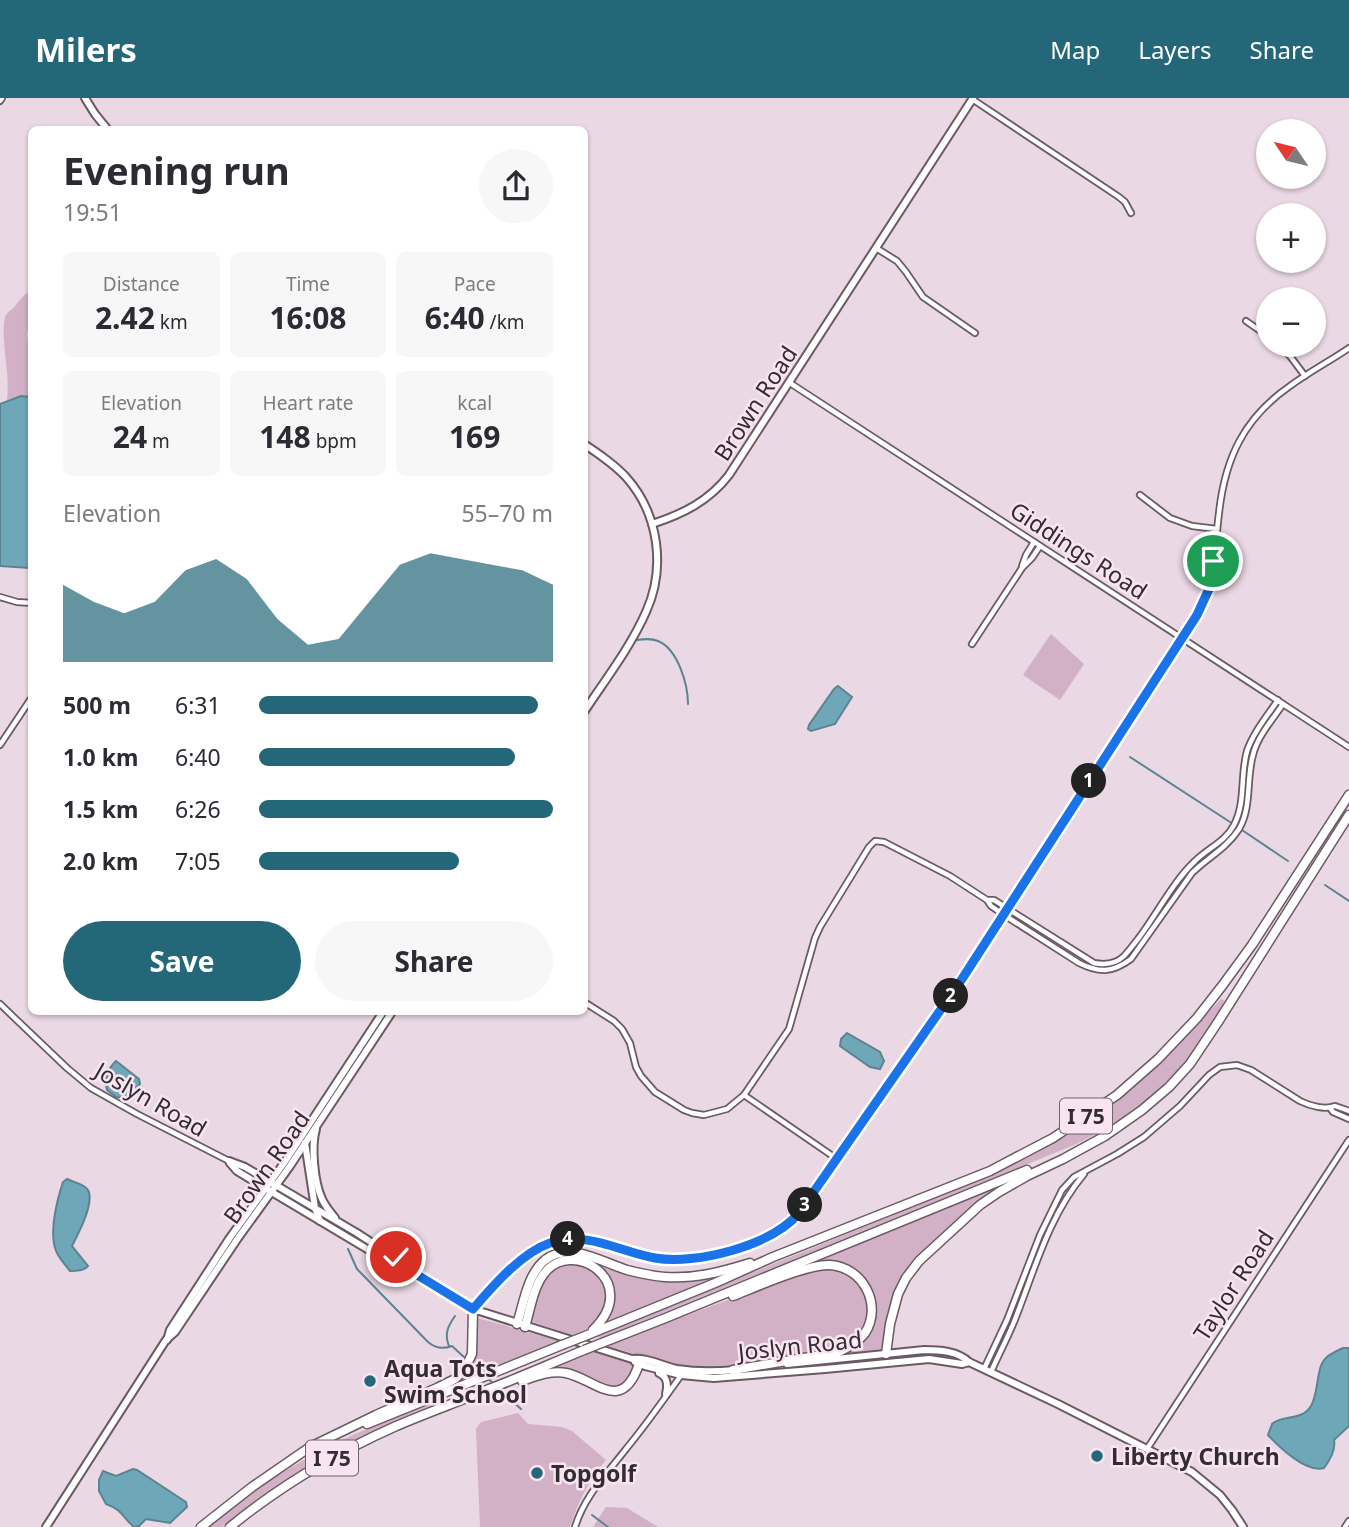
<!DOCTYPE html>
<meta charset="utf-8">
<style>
:root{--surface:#fff;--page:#f7f7f7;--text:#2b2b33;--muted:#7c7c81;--accent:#236778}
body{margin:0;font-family:"Noto Sans",sans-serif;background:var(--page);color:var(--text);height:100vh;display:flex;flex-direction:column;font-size:26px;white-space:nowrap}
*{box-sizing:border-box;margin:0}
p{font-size:23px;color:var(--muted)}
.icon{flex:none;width:38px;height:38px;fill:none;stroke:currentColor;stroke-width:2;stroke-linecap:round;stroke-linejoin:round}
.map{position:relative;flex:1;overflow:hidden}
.panel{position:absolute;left:28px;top:28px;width:560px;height:889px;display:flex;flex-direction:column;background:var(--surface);border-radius:10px;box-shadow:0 2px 5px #0004}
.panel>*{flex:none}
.needle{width:46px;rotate:305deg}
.buttons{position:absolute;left:1256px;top:21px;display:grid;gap:14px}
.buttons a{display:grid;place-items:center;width:70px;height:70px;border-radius:50%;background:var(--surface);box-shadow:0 2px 5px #0004;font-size:35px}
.pin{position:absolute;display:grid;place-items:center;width:60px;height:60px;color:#fff;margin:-30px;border:4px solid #fff;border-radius:50%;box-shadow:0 2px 7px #0007}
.km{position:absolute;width:35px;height:35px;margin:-18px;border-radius:50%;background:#222;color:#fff;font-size:19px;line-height:35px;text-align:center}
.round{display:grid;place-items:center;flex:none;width:74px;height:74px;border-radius:37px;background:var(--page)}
.overview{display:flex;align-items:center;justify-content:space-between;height:119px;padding:0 35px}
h1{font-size:38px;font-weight:700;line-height:52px}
.stats{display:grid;grid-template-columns:repeat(3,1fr);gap:10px;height:119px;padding:7px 35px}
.stats div{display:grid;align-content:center;border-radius:10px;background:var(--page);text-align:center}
.stats b{font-size:30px;font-weight:700}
.stats small{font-size:19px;font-weight:400}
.stats p{font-size:19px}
.chart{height:196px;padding:14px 35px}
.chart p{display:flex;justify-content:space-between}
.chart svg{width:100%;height:126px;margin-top:7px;fill:var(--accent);opacity:.7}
.action{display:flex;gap:14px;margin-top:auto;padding:14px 35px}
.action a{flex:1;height:80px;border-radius:42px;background:var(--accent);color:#fff;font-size:28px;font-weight:700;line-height:80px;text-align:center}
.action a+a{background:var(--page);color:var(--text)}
ul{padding:0 35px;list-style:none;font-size:23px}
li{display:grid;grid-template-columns:112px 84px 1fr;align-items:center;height:52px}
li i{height:18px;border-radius:9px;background:var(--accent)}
header{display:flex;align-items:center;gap:42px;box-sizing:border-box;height:98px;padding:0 35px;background:var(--accent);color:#fff}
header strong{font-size:33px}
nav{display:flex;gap:38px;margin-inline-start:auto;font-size:24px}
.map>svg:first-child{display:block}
.green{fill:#d2b0c5}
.water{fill:#6ea8b8;stroke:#5c8390;stroke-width:2}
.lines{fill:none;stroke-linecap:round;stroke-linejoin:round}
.stream{stroke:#5c8390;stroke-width:2}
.minor-casing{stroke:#6a5a64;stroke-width:8}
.major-casing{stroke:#6a5a64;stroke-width:10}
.highway-casing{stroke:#6a5a64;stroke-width:11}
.minor{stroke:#fff;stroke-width:4.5}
.major{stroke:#fff;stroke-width:6}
.highway{stroke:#fff;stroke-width:8}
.highway-bridge-casing{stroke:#6a5a64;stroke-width:11;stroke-linecap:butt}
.highway-bridge{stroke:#fff;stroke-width:8}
.route-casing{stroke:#fff;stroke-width:14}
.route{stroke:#1a73e8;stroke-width:9}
.poi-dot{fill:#236778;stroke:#f8e5f1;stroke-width:2.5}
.labels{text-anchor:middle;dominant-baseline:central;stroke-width:5;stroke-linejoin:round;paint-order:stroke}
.shield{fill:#f8e5f1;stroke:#6e646b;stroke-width:2}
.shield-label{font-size:21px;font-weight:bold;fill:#332c31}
.street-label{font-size:23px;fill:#332c31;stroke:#f8e5f1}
.poi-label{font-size:23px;font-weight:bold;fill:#332c31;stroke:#f8e5f1;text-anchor:start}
</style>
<header>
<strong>Milers</strong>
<nav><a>Map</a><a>Layers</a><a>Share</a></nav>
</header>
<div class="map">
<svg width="1349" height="1429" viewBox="0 0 1349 1429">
<rect width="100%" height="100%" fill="#ead8e4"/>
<g class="green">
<path d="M31 192V228L27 234V238L28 243 31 249V299L21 298 7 302C11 276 0 243 5 219 7 214 12 212 16 207 21 200 24 197 31 192Z"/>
<polygon points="1051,536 1084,566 1060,602 1023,577"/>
<path d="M1221 901 1224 902 1223 908C1213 923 1203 939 1193 953 1162 995 1121 1025 1074 1047L601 1240 596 1238 972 1085 1028 1059 1069 1036 1097 1017 1149 975 1171 955Z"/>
<polygon points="1005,1086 905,1175 882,1252 836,1258 866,1235 872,1200 842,1167 777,1178"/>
<path d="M574 1157 628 1174 719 1178 602 1225 611 1200 594 1167 554 1165 528 1209H526C534 1180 540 1159 574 1157Z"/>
<path d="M576 1165C582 1167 591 1170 596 1174 613 1189 608 1214 592 1227 587 1232 579 1234 572 1237L533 1224 530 1219 542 1183 559 1168Z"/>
<path d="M832 1170C852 1176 869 1190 868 1213 867 1222 865 1231 858 1238 850 1247 840 1250 829 1254L706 1271 664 1265 605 1247 810 1172Z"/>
<polygon points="478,1220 559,1243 485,1272 455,1286 454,1284 465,1274 476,1221"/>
<polygon points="591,1253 635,1267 627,1283 619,1289 613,1290 579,1278 544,1273"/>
<path d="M438 1303 439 1306 355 1342 287 1381 222 1429H207C246 1397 288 1369 333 1346 367 1330 403 1317 438 1303Z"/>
<path d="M518 1315 528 1326 562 1329 572 1333 606 1362C589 1382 578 1404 570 1429H480L476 1331 481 1324Z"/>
<polygon points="606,1409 627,1410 658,1429 593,1429"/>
</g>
<g class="water">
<polygon points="21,298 31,299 32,470 30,470 0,468 0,306"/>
<polygon points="838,588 852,599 835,626 811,633 808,631 809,627 834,591"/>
<polygon points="847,935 880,954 884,963 880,971 870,969 840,948 841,941"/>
<path d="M116 963 139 981 140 986 127 1000 116 999 107 992C104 980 107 972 116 963Z"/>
<path d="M67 1081C73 1084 85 1086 88 1092 95 1105 78 1136 72 1148L88 1168C84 1173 76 1173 70 1173 66 1168 60 1161 57 1155 48 1137 57 1102 63 1084Z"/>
<path d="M1343 1250H1349V1328L1334 1342C1336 1352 1330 1362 1324 1370 1306 1375 1279 1349 1268 1337 1268 1336 1272 1327 1272 1326 1282 1316 1301 1324 1311 1308 1319 1294 1316 1271 1325 1261 1329 1256 1337 1253 1343 1250Z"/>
<path d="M133 1371 137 1372 186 1404 187 1409 170 1425 146 1421 139 1428 134 1429C122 1419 123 1412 106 1406L99 1393V1382L103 1373 116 1378Z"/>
</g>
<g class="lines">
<g class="stream">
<path d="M636 542C644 541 651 540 658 543 678 551 688 587 688 606"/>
<polyline points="1130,659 1230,724"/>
<polyline points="1242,732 1288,763"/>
<polyline points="1325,787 1349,803"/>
<path d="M348 1151 357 1171 428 1244C435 1250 444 1251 452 1248L466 1261"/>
<path d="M449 1248C444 1236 448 1228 455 1218"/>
<polyline points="471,1266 481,1275"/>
<polyline points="489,1282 492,1284"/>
<polyline points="501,1293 521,1311"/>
<polyline points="592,1417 608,1429"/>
</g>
<g class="minor-casing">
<g id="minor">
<polyline points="972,1 1119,99 1125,104 1131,115"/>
<polyline points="0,3 2,0"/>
<polyline points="876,150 897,163 906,174 923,199 975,235"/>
<polyline points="1246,223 1269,239"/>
<polyline points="1278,247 1290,258 1305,278"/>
<polyline points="790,285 1349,649"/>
<polyline points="1140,397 1170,420 1192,428 1217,431"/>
<polyline points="1022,468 1026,457 1034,444"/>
<polyline points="0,499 17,504 32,505"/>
<polyline points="972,546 1022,470 1032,460 1040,448"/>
<polyline points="0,647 32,599"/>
<path d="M988 802H994L1094 865C1105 867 1116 866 1124 858 1129 853 1133 847 1138 841 1157 816 1172 785 1195 763 1208 750 1225 744 1234 727 1246 704 1240 677 1247 653 1253 635 1267 618 1278 602"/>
<path d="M584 904 614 923 622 931 630 945 636 969 641 978 655 994 684 1012 692 1015 704 1017 727 1011 744 997 789 931 815 840 820 829 869 749 875 743 884 744 950 778 987 802 991 808 1004 817 1079 865C1099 875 1112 875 1131 861L1192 775C1207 760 1227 750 1239 731 1252 709 1246 681 1253 657 1257 639 1273 621 1283 606"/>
<polyline points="0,906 67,970 91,990 137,1016 229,1063"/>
<polyline points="744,997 837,1061"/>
<polyline points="1330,1010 1333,1014 1349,1021"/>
<path d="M473 1211C492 1188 521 1155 549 1145 583 1135 606 1147 637 1156 674 1166 707 1159 742 1148 761 1142 778 1136 793 1122L962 881 1201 510C1215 481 1215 446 1219 415 1225 360 1244 320 1290 288 1309 274 1330 263 1349 250"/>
<path d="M984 1271 1007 1222 1040 1137 1062 1092 1074 1079 1117 1056 1144 1039 1180 1008 1209 977 1220 969 1237 967 1251 972 1300 1003C1310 1008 1325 1012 1335 1008L1349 1013"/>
<path d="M991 1274C998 1258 1007 1241 1014 1224 1034 1174 1048 1119 1084 1076"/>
<polyline points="1147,1351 1349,1042"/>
<path d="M575 1429C585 1397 606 1377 626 1351 646 1327 664 1301 682 1276"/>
<polyline points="1345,1429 1349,1423"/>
</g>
</g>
<g class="major-casing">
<g id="major">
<polyline points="85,0 95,16 108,32"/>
<path d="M584 346C599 356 614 366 626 379 659 416 666 470 646 514 630 550 605 582 584 614"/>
<path d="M652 426C683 416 709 403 729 377L973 0"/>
<path d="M316 1031C311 1048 314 1084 322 1101 325 1108 330 1114 335 1120"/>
<polyline points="305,1045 315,1110 320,1123"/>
<path d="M229 1063 245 1069 357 1135 412 1171 419 1178 473 1211 632 1261C646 1259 663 1268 677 1271 696 1274 715 1274 735 1272"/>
<polyline points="230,1065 237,1073 265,1090 409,1176 417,1178"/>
<polyline points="167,1242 170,1232 229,1141 284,1065 383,914"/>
<polyline points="635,1264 645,1268 681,1277 714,1280 825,1271 929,1261 962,1266 969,1264"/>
<path d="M787 1266 924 1252C939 1252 958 1253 969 1264L1058 1306 1192 1374 1220 1397 1232 1412 1243 1429"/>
<path d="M659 1275C668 1279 668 1287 666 1296"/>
<polyline points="46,1429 166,1242 175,1234 238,1140 290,1068 392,914"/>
</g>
</g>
<g class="highway-casing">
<g id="highway">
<path d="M733 1198C756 1189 807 1166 830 1167 863 1169 883 1207 865 1235 858 1244 849 1249 839 1254L733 1272"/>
<path d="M517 1226C524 1205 527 1177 545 1162 569 1143 602 1164 627 1172 639 1175 652 1178 665 1179 695 1181 721 1174 750 1165"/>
<path d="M525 1229C530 1212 533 1191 543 1177 571 1137 643 1184 593 1232"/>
<polyline points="585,1238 715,1185 773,1159 990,1073 1053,1040 1117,997 1158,961 1197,920 1222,888 1252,847 1349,697"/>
<polyline points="612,1241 663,1221 1027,1072"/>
<polyline points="886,1256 890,1226 898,1196 906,1180 919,1163 980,1107 999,1094 1027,1078 1063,1061 1105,1038 1142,1012 1169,989 1190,966 1218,924 1349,717"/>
<path d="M522 1283C536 1278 551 1272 566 1275 595 1281 622 1317 639 1266"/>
<polyline points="367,1326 562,1247"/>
<polyline points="201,1429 252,1389 310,1349 376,1317 437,1290 455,1281 464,1272 472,1256 473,1211"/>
<path d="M230 1429C280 1388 336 1355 394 1329 426 1315 458 1304 489 1291 521 1279 552 1265 584 1252"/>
</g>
</g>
<use href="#minor" class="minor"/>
<use href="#major" class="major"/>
<use href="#highway" class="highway"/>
<g class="highway-bridge-casing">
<g id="highway-bridge">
<polyline points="562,1247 585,1238"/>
<polyline points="584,1252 612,1241"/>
</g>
</g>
<use href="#highway-bridge" class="highway-bridge"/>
</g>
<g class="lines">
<g class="route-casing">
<path id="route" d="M396 1159 412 1171 419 1178 473 1211C492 1189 521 1155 550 1145 589 1133 617 1153 655 1160 696 1167 771 1148 799 1115L962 881 1197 517 1209 491 1213 463"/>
</g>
<use href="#route" class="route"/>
</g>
<g class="poi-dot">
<circle cx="370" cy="1283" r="7"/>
<circle cx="1097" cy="1358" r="7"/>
<circle cx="537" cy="1375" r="7"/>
</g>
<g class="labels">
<g class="shield">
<rect x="1060" y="1000.5" width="52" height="35" rx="5"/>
<rect x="306" y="1342.5" width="52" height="35" rx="5"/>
</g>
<g class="shield-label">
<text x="1086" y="1018">I 75</text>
<text x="332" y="1360">I 75</text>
</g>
<g class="street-label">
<text transform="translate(755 305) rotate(-57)">Brown Road</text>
<text transform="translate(1079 452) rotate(33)">Giddings Road</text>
<text transform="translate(151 1001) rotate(30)">Joslyn Road</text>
<text transform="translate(266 1069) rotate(-55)">Brown Road</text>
<text transform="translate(1233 1187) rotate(-57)">Taylor Road</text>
<text transform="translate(800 1247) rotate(-6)">Joslyn Road</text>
</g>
<g class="poi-label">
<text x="384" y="1270">Aqua Tots<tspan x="384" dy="26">Swim School</tspan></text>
<text x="1111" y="1358">Liberty Church</text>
<text x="551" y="1375">Topgolf</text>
</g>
</g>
</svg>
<div class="buttons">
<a><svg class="needle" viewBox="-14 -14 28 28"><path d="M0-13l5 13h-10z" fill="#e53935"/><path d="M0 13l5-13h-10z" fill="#7c7c81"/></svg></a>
<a>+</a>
<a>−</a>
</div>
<div class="pin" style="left:1213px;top:463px;background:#1e9e55"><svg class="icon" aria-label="arrive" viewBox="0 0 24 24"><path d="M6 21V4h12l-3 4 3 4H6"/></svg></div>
<div class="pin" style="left:396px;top:1159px;background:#d93025"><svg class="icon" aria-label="check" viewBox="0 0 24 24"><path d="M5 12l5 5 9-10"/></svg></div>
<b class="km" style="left:1089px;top:683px">1</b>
<b class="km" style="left:951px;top:898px">2</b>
<b class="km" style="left:805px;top:1107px">3</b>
<b class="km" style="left:568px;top:1141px">4</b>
<section class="panel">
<div class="overview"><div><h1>Evening run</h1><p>19:51</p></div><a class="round"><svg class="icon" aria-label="share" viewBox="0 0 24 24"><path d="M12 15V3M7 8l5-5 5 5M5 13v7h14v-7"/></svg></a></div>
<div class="stats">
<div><p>Distance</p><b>2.42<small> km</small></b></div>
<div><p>Time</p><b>16:08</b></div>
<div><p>Pace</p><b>6:40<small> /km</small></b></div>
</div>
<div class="stats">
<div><p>Elevation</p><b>24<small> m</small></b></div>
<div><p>Heart rate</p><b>148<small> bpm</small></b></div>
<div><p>kcal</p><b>169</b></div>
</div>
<div class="chart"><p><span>Elevation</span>55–70 m</p>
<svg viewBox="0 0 160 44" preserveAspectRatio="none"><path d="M0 44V17L10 23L20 27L30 23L40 12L50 8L60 15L70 29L80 38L90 36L100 23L110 10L120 6L130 8L140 10L150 12L160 17V44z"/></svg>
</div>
<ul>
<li><b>500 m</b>6:31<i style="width:95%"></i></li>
<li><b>1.0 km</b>6:40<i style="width:87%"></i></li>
<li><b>1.5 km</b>6:26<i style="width:100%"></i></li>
<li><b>2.0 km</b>7:05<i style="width:68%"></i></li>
</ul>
<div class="action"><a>Save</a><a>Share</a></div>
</section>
</div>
